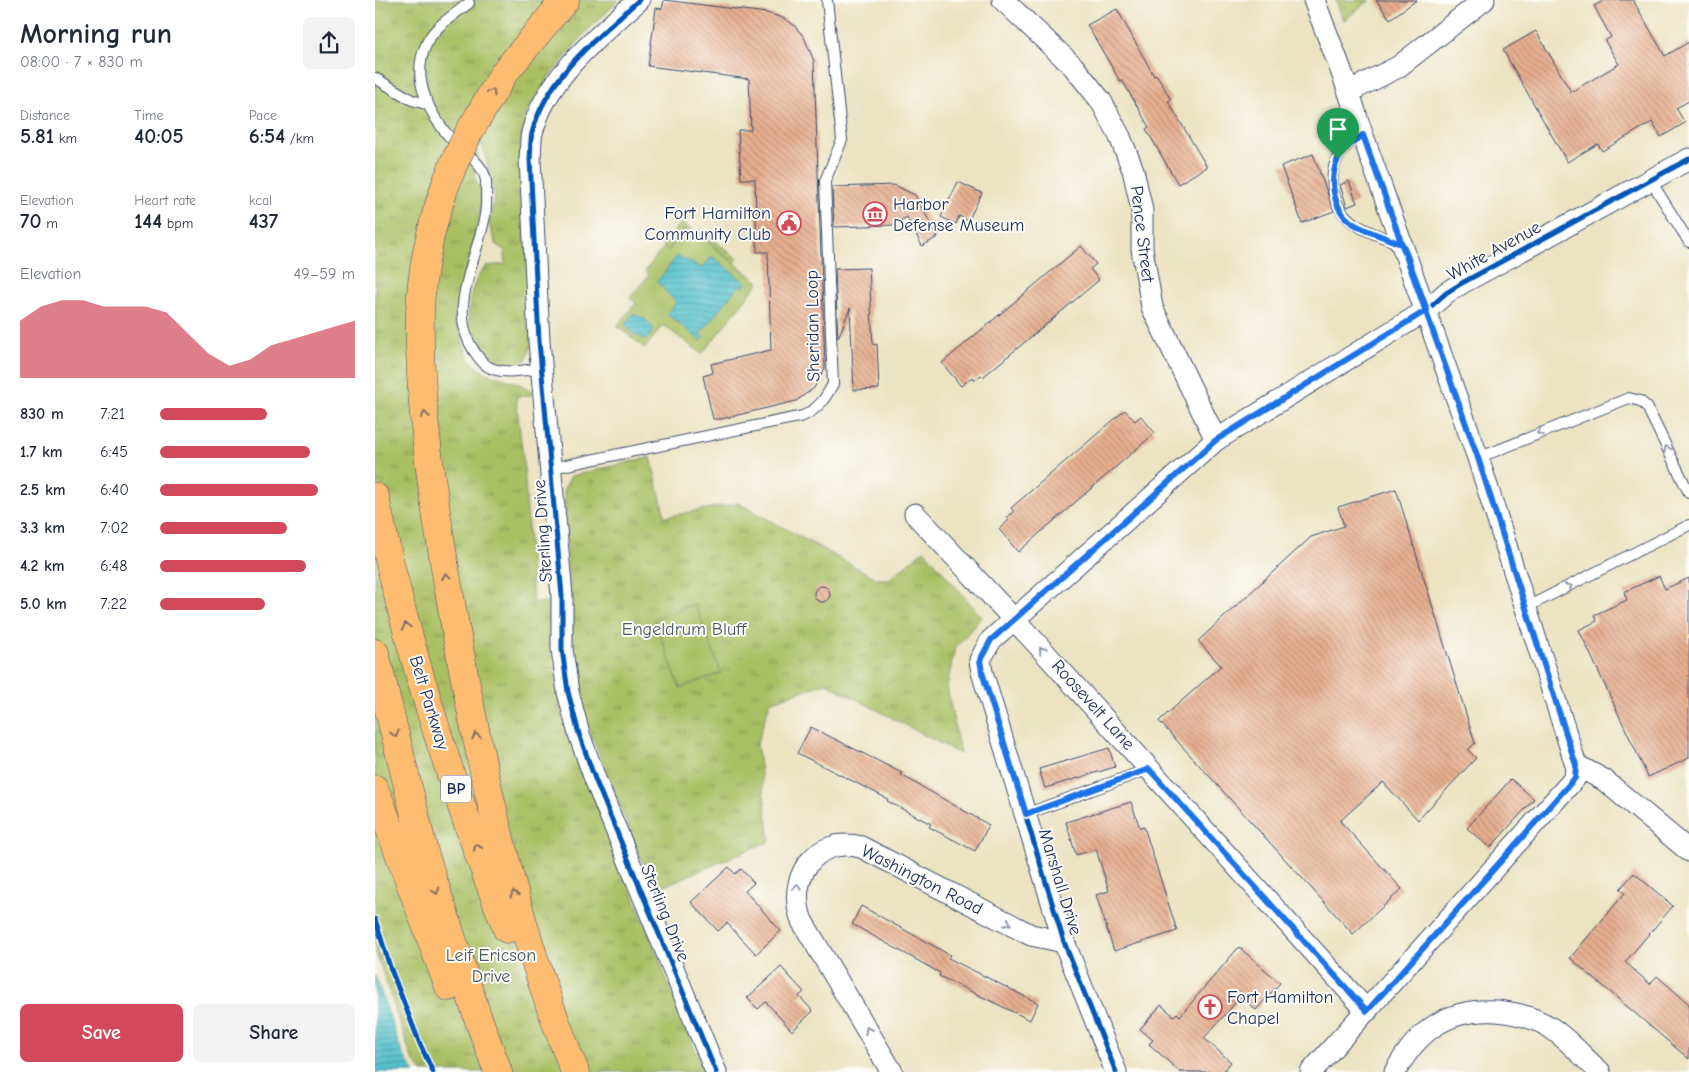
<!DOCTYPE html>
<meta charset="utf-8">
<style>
:root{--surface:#fff;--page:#f2f2f3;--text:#1f2937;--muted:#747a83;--accent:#d1495b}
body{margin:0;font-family:"Comic Neue",sans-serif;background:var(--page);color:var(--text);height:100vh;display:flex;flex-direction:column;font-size:19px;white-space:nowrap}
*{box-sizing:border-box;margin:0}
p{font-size:16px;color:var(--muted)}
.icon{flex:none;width:28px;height:28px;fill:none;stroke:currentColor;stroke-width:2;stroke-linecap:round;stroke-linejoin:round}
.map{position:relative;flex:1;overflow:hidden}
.drawer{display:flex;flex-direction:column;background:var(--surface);width:375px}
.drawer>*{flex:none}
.pin{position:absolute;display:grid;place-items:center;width:42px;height:42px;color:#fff;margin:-51px -21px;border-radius:50% 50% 50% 0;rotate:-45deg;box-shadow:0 0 5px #0007}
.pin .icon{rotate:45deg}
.round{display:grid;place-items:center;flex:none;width:52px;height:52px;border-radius:8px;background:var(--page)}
.overview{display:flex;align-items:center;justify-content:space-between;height:85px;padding:0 20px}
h1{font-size:28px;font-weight:800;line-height:38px}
.metrics{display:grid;grid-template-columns:repeat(3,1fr);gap:8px;height:85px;padding:5px 20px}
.metrics div{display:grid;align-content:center}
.metrics b{font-size:21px;font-weight:800}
.metrics small{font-size:14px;font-weight:400}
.metrics p{font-size:14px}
.chart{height:140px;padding:10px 20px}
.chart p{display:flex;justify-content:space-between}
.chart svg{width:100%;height:90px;margin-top:5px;fill:var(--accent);opacity:.7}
.button{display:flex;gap:10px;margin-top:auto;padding:10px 20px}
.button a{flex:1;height:58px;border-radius:8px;background:var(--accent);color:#fff;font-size:20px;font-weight:800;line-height:58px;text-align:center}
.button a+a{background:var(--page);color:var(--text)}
ul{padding:0 20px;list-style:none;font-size:16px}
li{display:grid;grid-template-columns:80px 60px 1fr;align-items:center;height:38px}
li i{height:12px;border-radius:6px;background:var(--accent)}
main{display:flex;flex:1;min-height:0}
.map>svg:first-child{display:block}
.grass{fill:url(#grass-tufts);stroke:#627761}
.garden{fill:url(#garden-dots);stroke:#627761}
.pitch{fill:#a9bf64;stroke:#627761}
.water{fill:url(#water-rules);stroke:#387895}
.pier{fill:#ebe3c2}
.building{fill:url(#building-back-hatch)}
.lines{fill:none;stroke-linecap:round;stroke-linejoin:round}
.lane-casing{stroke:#3a4a6d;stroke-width:12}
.street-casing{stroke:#3a4a6d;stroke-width:23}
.highway-casing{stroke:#3a4a6d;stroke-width:29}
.lane{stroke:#fff;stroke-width:10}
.street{stroke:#fff;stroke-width:21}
.highway{stroke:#febc70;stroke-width:28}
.highway-bridge-casing{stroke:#3a4a6d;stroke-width:29;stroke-linecap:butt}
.highway-bridge{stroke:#febc70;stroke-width:28}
.cycleway-casing{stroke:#fdfcf7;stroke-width:8}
.cycleway{stroke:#0057b8;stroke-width:5}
.oneway{stroke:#816e66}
.oneway2{stroke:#8d97ae}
.route-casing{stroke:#fff;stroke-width:10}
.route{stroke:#1a73e8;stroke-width:6}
.labels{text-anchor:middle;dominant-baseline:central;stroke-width:4;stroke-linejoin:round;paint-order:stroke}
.shield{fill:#fdfcf7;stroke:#5f6c8c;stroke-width:1}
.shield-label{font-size:16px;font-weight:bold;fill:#1b2f5e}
.poi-label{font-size:18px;fill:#1b2f5e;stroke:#fdfcf7;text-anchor:start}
.street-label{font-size:18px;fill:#1b2f5e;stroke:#fdfcf7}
.park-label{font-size:18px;fill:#465a60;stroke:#fdfcf7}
</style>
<main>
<section class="drawer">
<div class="overview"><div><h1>Morning run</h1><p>08:00 · 7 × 830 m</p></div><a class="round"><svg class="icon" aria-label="share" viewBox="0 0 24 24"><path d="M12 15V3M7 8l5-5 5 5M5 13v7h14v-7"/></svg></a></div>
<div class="metrics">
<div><p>Distance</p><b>5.81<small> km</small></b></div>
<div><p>Time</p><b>40:05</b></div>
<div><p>Pace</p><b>6:54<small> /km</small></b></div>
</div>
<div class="metrics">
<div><p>Elevation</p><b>70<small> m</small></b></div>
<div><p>Heart rate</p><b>144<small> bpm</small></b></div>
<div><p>kcal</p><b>437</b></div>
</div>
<div class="chart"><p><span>Elevation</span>49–59 m</p>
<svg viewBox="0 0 160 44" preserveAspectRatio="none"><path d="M0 44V16L10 9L20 6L30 6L40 9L50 9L60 9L70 12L80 22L90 32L100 38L110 35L120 28L130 25L140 22L150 19L160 16V44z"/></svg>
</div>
<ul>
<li><b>830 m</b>7:21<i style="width:55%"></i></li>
<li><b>1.7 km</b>6:45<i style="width:77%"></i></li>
<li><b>2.5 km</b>6:40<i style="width:81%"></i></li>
<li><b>3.3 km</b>7:02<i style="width:65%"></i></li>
<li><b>4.2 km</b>6:48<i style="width:75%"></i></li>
<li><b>5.0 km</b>7:22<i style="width:54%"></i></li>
</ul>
<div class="button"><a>Save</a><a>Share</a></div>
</section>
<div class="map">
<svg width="1314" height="1072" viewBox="0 0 1314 1072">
<defs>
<pattern id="grass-tufts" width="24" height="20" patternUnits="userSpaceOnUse" patternTransform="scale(1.25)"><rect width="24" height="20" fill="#a9bf64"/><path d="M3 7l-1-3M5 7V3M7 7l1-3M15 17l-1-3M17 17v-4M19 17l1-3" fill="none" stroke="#899c56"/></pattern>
<pattern id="garden-dots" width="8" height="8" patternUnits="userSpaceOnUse" patternTransform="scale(1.25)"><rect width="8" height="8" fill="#a9bf64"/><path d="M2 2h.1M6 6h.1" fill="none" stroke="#899c56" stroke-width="1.8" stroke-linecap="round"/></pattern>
<pattern id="water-rules" width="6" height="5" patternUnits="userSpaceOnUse" patternTransform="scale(1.25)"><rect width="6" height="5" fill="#54c1cc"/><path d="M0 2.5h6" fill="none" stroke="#459da9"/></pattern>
<pattern id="building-back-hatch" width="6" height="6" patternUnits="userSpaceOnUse" patternTransform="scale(1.25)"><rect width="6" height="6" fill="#e7af8f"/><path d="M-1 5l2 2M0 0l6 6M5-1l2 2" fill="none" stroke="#ba8f78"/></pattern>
</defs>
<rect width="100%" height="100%" fill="#fdfcf7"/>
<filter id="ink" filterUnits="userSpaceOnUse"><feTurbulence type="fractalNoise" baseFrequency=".02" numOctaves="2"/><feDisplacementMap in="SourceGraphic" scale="10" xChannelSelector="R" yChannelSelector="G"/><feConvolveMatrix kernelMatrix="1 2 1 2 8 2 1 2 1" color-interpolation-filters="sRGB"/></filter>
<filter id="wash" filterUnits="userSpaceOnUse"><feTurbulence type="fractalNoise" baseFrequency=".0096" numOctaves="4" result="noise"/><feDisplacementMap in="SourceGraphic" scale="20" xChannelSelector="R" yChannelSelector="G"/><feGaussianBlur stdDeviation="1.12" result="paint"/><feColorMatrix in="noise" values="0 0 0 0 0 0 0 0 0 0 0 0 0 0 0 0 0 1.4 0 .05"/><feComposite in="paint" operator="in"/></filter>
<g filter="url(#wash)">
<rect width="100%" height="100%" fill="#ebe3c2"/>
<g class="grass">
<path d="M0 0H244L210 33 174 77 152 112 145 145 157 343 151 360C91 386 79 299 111 266L130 264V251L121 244 114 224 120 195 107 143 104 148 100 179 106 189V209L83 307C83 325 88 362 107 371 125 380 144 379 160 394L141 397 149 467 158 603 177 602 176 645 186 715 329 1072H47L37 1059 0 950Z"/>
<polygon points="961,0 995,0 968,21"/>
<polygon points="276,457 290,517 363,503 503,579 514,579 549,550 607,617 580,648 572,686 585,754 451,683 395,702 382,744 395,841 279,890 209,717 198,668 189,489 196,476"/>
</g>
<g class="garden">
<polygon points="310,223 312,226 293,250 287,244 288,241 295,237 305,224"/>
<polygon points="326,230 363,259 360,263 323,234"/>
</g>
<g class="pitch">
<polygon points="312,226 384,282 327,354 288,325 270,348 242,326 261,303 255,298 274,275 270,271 289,247 294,250"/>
<polygon points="320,604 346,673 305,688 279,619"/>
</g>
<g class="water">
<polygon points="302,256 327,268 337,256 371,283 368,288 364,285 325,334 329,338 326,341 292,314 301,302 282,282"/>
<polygon points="258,314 270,319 279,330 271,340 259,334 250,324"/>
<polygon points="0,975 28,1054 40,1072 0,1072"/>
</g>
<polygon class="pier" points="0,972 30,1052 43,1072 40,1072 28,1054"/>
<g id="blocks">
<g class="building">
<polygon points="289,0 392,13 408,18 419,25 429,37 439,61 450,368 439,388 421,401 346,419 338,419 328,376 338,373 336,364 396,350 393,252 382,252 380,179 366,179 363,130 376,130 374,79 273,66 281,8 287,9"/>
<polygon points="1001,0 1042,0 1015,19"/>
<polygon points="1230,0 1258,0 1290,56 1314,42 1314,101 1301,108 1310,123 1286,137 1277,122 1227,151 1223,144 1192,162 1128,50 1161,31 1196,92 1244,64 1230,41 1236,37 1219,6"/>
<polygon points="742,9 779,76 782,75 796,100 793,101 832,167 803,184 771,129 774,127 747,80 745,81 712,25"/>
<polygon points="938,154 959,211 927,223 906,166"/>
<polygon points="974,181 982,203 972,207 965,185"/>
<polygon points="583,182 607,193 593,221 584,216 581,224 566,217"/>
<polygon points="519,185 540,195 563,237 547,246 532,217 518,225 459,227 457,187"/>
<polygon points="706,246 721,264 715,269 724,280 608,377 606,375 600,380 597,377 586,386 567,363"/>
<polygon points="494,268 498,345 502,344 504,389 479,390 475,308 463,338 460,269"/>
<polygon points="750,410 760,421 766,416 780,433 643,552 624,529 634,520 632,517 639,512 636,508"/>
<polygon points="1021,489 1100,743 1093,750 1101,758 1043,820 1008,782 965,821 1027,889 978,934 784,721 846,666 823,641 936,537 969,526 963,507"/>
<polygon points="1284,576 1290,589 1314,578 1314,758 1273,777 1204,630 1222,621 1219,615 1252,600 1249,592"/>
<circle cx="447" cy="594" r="8"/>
<polygon points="436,727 527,773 526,775 614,825 600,851 554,827 556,824 512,801 513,799 422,753"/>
<polygon points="734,748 740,767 670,788 664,769"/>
<polygon points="1136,779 1159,799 1115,848 1092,828"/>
<polygon points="756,802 765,828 769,827 802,931 739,951 721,895 734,891 721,849 701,855 691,822"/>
<polygon points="354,867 360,874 366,869 379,883 370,891 406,931 381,954 352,923 343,931 316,902"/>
<polygon points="1259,873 1298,906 1250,962 1275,984 1282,976 1314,1004 1314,1059 1195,958 1250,893 1245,889"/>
<polygon points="486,906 575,955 573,958 663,1003 655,1020 564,976 565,973 477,924"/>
<polygon points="864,947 905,983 881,1010 866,997 829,1038 856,1062 848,1072 805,1072 774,1044 778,1040 765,1029 786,1005 799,1016 802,1013 805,1016"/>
<polygon points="406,967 429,992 424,996 438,1011 417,1031 391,1002 383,1009 372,998"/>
</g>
</g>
</g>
<g filter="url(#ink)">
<use href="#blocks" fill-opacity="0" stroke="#3a4a6d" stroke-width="1"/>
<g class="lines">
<g class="lane-casing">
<g id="lane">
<path d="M94 3C79 15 58 27 51 45 35 79 55 116 78 141 89 152 109 164 111 181 111 192 112 205 110 215 103 258 71 310 99 351 104 358 109 366 118 369 133 374 151 370 167 368"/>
<polyline points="0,78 37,100 51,104"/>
<path d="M988 135C982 139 974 143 969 148 951 169 955 204 976 221 989 232 1010 237 1025 244"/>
<polyline points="1276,181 1314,242"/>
<polyline points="1103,458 1254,398 1265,401 1272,407 1314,493"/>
<path d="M177 468 428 416C444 408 450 399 458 384L450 181 467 140 452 0"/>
<polyline points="1150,608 1314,525"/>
<polyline points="651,814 774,769"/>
</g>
</g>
<g class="street-casing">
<g id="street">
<path d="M264 0C224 36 171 77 157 133 155 141 156 151 155 159L164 341 187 596V649L193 692 204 734 220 779 341 1072"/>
<polyline points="628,0 698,66 726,101 745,137 758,170 767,210 767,249 777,307 841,440"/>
<path d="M939 0C954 41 972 80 983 122L1103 458 1201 765 1229 780 1314 851"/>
<polyline points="975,91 1023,67 1109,0"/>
<polyline points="540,514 662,644 992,1011"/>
<path d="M517 1072 427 921C411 880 439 835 486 847L656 935 689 942"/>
<polyline points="741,1072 689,942 607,672 605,660 616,640 841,440 1052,310 1071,293 1087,283 1314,159"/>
<polyline points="936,1072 1200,778 1201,765"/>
<path d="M1020 1072C1043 1030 1073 1008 1122 1011 1141 1013 1160 1017 1176 1028 1194 1040 1209 1058 1225 1072"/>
</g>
</g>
<g class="highway-casing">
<g id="highway">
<polyline points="93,134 129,73 190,0"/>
<path d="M79 163C60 209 46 263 45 313 43 408 59 504 75 597 103 759 138 919 200 1072"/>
<path d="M0 497C31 645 77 789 132 929"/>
<polyline points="0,653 49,852 102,1015 123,1072"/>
<polyline points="0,789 74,987"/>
</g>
</g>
<use href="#lane" class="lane"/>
<use href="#street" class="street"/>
<use href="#highway" class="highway"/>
<g class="highway-bridge-casing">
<polyline id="highway-bridge" points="79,163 93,134"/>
</g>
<use href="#highway-bridge" class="highway-bridge"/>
<g class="cycleway-casing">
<g id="cycleway">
<path d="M264 0C224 36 171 77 157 133 155 141 156 151 155 159L164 341 187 596V649L193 692 204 734 220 779 341 1072"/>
<polyline points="0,919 15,967 45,1044 58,1072"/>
<polyline points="741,1072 689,942 607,672 605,660 616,640 841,440 1052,310 1071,293 1087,283 1314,159"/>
</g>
</g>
<use href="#cycleway" class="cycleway"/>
</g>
<defs><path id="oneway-chevron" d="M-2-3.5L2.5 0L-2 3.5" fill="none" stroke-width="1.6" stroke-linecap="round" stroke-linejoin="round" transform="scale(1.25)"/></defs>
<g class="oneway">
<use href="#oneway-chevron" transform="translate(117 92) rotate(-59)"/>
<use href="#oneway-chevron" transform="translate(50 415) rotate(-96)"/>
<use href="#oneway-chevron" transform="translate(71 576) rotate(-100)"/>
<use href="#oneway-chevron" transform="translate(31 626) rotate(-106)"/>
<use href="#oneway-chevron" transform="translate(20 734) rotate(76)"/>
<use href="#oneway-chevron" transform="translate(101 736) rotate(-102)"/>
<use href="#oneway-chevron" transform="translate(102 847) rotate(-110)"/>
<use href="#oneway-chevron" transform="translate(61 891) rotate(72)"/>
<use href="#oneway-chevron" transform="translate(139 894) rotate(-106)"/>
</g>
<g class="oneway2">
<use href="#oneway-chevron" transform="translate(1165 432) rotate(158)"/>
<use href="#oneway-chevron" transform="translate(1292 449) rotate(-116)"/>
<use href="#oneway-chevron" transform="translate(1194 587) rotate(-26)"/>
<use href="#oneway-chevron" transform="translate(667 650) rotate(-132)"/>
<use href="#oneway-chevron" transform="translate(422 887) rotate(-82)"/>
<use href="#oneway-chevron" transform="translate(633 923) rotate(27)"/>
<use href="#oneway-chevron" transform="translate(493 1030) rotate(-120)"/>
</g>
</g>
<g class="lines" filter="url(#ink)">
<g class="route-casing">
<path id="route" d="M963 159C954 179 957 209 977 223 992 232 1012 238 1028 245L1052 310 841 440 616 640 605 660 607 672 651 814 774 769 992 1011 1200 778 1201 765 1103 458 988 135 970 148 963 159"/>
</g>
<use href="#route" class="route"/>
</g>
<defs>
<g id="museum-ring" transform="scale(1.25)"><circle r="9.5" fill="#fdfcf7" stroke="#d1495b" stroke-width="1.5"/><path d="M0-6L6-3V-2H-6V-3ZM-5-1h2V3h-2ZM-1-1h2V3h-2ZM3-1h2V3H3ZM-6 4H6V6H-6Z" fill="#d1495b"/></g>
<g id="civic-ring" transform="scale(1.25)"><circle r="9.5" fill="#fdfcf7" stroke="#d1495b" stroke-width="1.5"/><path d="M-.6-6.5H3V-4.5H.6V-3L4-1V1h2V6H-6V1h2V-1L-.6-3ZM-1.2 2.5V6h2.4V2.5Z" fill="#d1495b"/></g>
<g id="church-ring" transform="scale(1.25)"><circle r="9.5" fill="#fdfcf7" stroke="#d1495b" stroke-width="1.5"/><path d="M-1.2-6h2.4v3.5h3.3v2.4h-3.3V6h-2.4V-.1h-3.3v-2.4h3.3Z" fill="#d1495b"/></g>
</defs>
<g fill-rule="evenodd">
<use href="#museum-ring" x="500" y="214"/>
<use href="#civic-ring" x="414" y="223"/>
<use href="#church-ring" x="835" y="1007"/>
</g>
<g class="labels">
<rect class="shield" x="66" y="775.5" width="30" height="27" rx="4"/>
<g class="shield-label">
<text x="81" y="789">BP</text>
</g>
<g class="poi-label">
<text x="518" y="204">Harbor<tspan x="518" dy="21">Defense Museum</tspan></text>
<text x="396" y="213" text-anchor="end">Fort Hamilton<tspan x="396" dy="21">Community Club</tspan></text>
<text x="852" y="997">Fort Hamilton<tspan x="852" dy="21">Chapel</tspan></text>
</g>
<g class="street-label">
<text transform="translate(767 234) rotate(83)">Pence Street</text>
<text transform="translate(1119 251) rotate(-29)">White Avenue</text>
<text transform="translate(438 326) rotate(-91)">Sheridan Loop</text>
<text transform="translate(168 531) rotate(-94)">Sterling Drive</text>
<text transform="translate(54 703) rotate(73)">Belt Parkway</text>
<text transform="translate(718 705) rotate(48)">Roosevelt Lane</text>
<text transform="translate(547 880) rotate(27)">Washington Road</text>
<text transform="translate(685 882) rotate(73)">Marshall Drive</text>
<text transform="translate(290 913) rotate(68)">Sterling Drive</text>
</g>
<g class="park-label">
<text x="309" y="629">Engeldrum Bluff</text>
<text x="116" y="955">Leif Ericson<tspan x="116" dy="21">Drive</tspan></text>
</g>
</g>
</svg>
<div class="pin" style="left:963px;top:159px;background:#1e9e55"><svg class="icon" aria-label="arrive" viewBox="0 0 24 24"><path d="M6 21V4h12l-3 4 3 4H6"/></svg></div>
</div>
</main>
